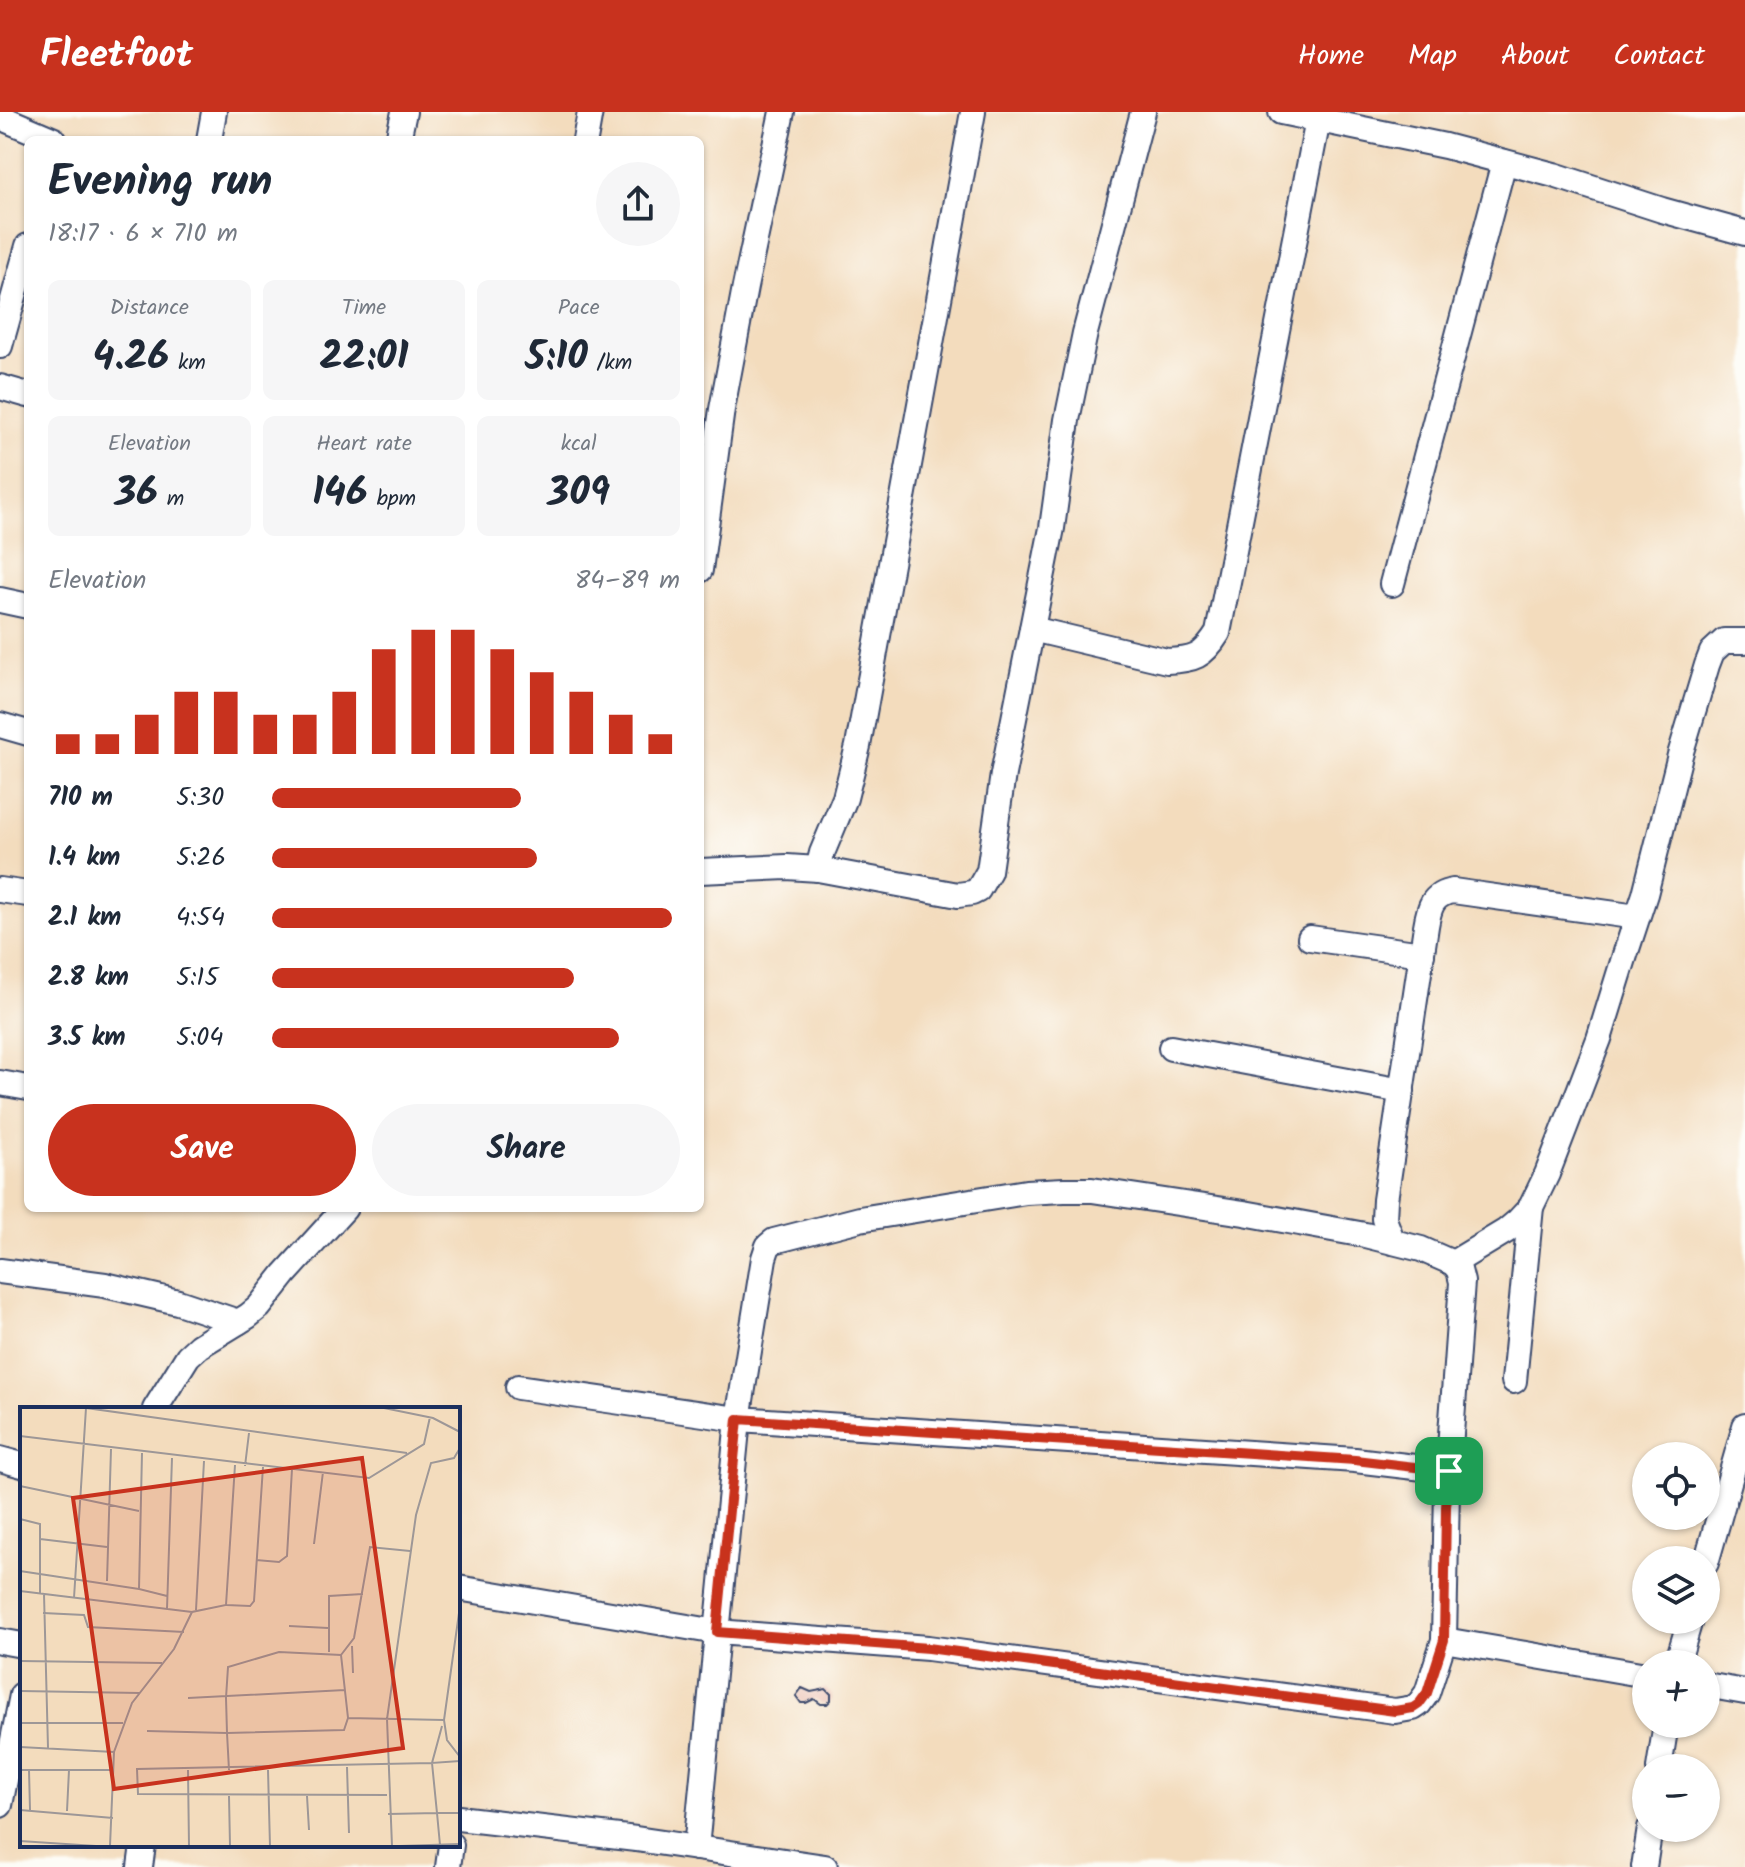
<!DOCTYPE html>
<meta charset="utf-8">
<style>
:root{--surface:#fff;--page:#f6f6f7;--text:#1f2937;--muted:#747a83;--accent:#c8321e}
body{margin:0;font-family:Kalam,sans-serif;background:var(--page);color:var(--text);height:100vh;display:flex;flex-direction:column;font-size:30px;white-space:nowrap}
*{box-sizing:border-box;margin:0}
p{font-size:26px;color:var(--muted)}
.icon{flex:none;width:44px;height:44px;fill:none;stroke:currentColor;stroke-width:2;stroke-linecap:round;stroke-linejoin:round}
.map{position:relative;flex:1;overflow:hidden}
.sheet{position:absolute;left:24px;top:24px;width:680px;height:1076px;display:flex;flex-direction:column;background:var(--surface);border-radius:12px;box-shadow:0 2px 6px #0004}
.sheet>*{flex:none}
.tools{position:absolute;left:1632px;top:1330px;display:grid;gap:16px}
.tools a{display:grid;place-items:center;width:88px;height:88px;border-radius:50%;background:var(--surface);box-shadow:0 2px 6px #0004;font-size:40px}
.pin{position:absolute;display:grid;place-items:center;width:68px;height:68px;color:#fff;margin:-34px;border-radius:16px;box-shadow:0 4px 12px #0006}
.round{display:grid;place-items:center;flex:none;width:84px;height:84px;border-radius:42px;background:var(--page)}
.headline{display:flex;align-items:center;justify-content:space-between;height:136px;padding:0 24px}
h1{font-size:44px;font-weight:700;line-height:60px}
.figures{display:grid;grid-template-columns:repeat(3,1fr);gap:12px;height:136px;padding:8px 24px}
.figures div{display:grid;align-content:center;border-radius:12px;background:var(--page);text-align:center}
.figures b{font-size:40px;font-weight:700}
.figures small{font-size:22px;font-weight:400}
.figures p{font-size:22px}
.chart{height:224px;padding:16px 24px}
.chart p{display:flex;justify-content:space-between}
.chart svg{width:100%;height:144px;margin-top:8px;stroke:var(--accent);stroke-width:6}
.button{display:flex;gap:16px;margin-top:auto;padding:16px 24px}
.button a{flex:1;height:92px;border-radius:48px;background:var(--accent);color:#fff;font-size:32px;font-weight:700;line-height:92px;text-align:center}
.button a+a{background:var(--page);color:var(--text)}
ul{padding:0 24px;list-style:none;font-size:26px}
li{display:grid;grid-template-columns:128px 96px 1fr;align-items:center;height:60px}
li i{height:20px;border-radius:10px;background:var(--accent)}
header{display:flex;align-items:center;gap:48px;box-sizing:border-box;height:112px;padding:0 40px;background:var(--accent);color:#fff}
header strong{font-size:38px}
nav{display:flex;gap:44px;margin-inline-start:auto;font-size:28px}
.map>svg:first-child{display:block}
.building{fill:#e5ac9c}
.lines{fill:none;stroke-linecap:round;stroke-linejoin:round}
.minor-casing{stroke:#3b496c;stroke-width:28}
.minor{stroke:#fff;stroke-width:24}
.route-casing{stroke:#fff;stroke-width:16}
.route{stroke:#c8321e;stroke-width:10}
.inset-road{fill:none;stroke:#9d9797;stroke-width:2}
.view{fill:#c8321e;fill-opacity:0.15;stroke:#c8321e;stroke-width:4}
.inset-edge{fill:none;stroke:#1b2f5e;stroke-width:4}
</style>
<header>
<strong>Fleetfoot</strong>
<nav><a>Home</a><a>Map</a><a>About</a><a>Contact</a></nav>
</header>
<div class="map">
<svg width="1745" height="1755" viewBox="0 0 1745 1755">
<rect width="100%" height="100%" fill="#fdfcf7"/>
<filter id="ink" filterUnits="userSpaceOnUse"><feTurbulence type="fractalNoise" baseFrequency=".0125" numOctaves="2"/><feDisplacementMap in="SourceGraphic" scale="16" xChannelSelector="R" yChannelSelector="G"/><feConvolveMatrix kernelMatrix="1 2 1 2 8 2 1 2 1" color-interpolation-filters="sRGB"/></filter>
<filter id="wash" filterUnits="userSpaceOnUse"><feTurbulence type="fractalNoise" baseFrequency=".006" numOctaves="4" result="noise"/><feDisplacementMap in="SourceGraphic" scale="32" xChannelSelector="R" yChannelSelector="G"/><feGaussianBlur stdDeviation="1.8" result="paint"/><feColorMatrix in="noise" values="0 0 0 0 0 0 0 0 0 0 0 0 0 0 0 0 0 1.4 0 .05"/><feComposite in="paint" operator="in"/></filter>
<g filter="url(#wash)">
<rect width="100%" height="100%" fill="#f3dcbd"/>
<g id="blocks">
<polygon class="building" points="802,1576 811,1580 826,1577 831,1582 831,1588 827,1592 821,1592 814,1587 806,1591 801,1591 796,1584"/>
</g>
</g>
<g filter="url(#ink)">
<use href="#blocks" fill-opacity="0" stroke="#3b496c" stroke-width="2"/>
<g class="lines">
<g class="minor-casing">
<g id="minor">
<polyline points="1281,0 1445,34 1554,63 1662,98 1745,121"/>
<polyline points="0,5 54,28"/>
<polyline points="209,28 214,0"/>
<polyline points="398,28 404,0"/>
<polyline points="585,28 590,0"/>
<polyline points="0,234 28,134"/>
<polyline points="0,275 28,283"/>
<polyline points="700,458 722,297 745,175 782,0"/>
<polyline points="1392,472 1504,50"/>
<polyline points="0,488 28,494"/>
<path d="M1032 517 1167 549C1194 548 1203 545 1218 521L1318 8"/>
<polyline points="0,613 28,621"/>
<polyline points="818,757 958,783 972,781 978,778 989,759 1003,662 1052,416 1067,308 1085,221 1143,0"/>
<polyline points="700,759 787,755 818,757 822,741 845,686 858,634 973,0"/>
<polyline points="0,778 28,782"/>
<polyline points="1310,826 1422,842"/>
<polyline points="1171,936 1402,979"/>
<polyline points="0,971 28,976"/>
<path d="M1393 1130 1384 1107 1385 1088 1426 814C1429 796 1432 782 1453 779L1637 805"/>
<polyline points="1453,1151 1506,1119 1518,1109 1531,1095 1547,1062 1599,927 1625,843 1645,782 1680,643 1707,553 1712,540 1724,529 1745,529"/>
<polyline points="0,1159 105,1173 178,1190 238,1210"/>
<polyline points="1514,1269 1531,1095"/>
<polyline points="518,1275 738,1307 1355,1348 1449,1359"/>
<polyline points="155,1297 188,1244 199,1234 248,1204 259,1195 285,1162 345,1096"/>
<polyline points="0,1347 22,1353"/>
<polyline points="1706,1451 1745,1314"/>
<polyline points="458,1476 717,1520 928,1536 1395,1599 1413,1596 1419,1592 1427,1581 1444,1528 1447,1377 1462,1170 1459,1158 1453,1151 1421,1137 1365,1123 1244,1101 1092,1078 1064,1078 1026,1080 860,1107 774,1129 768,1134 764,1146 738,1307 696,1736"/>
<polyline points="1444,1528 1646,1563"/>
<polyline points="0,1529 22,1533"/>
<polyline points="1677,1552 1690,1508"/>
<polyline points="1706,1573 1745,1580"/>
<polyline points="1659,1656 1666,1612"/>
<polyline points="0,1693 22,1583"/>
<polyline points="458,1706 636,1727 825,1755"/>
<polyline points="140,1755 143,1733"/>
<polyline points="448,1755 451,1733"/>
<polyline points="1644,1755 1650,1716"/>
</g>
</g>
<use href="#minor" class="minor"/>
</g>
</g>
<g class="lines" filter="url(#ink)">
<g class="route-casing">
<polygon id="route" points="738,1307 1355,1348 1449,1359 1446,1395 1444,1528 1427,1581 1419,1592 1413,1596 1395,1599 928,1536 717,1520"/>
</g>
<use href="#route" class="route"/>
</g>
<g transform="translate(20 1295)">
<rect width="440" height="440" fill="#f3dcbd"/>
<path class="inset-road" d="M364 1 413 11 440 25M0 29 349 71 404 37 410 10M122 46 119 182 147 189M225 59 229 26M0 79 119 104M0 112 20 117V186M20 132 87 140M294 137 303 65M236 153 259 155 267 149 272 62M0 164 119 182M87 174 91 42M0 184 172 205M24 187 28 341M54 191 66 1 387 46M206 198 230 199 234 194 243 60M440 199 424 313 427 333 440 350M147 202 152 51M176 203 184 54M23 206 64 208 68 220 164 225M269 219 308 221M332 239 333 266M309 245V189L343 187M321 248 334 231 350 140 390 144M0 254 142 256M0 284 120 286M168 291 325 283M328 311 424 313M0 316H103M422 319 412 356 440 354M127 324 207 326 324 323 328 311 321 248 259 245 208 260 206 291 207 326 209 363M0 340 94 345M327 360 329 426M0 363H93M9 363 10 403M168 363 169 439M248 363 250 439M367 388 118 387 117 362 412 356 417 406H440M209 389 210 439M287 389 289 423M0 403 93 411M47 404 49 363M368 407 417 406 420 438M0 434 76 439M90 439 94 345 112 296 154 242 172 205 206 198 215 58M372 439 367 312 396 108 411 56 434 51 440 41M379 439 440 437"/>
<path class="view" d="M342 51 383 341 94 382 53 91Z"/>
<rect width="440" height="440" class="inset-edge"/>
</g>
</svg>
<div class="tools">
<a><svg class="icon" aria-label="locate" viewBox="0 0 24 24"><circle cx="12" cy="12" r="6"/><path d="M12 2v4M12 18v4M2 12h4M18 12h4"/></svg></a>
<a><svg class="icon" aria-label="layers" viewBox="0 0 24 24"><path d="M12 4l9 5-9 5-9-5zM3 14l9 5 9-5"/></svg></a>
<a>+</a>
<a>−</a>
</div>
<div class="pin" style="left:1449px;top:1359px;background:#1e9e55"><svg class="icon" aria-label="arrive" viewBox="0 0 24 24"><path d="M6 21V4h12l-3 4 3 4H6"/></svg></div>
<section class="sheet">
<div class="headline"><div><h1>Evening run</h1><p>18:17 · 6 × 710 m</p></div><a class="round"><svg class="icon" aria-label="share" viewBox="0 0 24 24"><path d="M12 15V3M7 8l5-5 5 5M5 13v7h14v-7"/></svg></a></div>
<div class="figures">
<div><p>Distance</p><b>4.26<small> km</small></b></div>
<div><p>Time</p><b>22:01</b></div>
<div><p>Pace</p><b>5:10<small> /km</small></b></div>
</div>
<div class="figures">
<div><p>Elevation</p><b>36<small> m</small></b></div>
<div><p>Heart rate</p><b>146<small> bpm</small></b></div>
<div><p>kcal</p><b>309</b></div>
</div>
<div class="chart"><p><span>Elevation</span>84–89 m</p>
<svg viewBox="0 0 160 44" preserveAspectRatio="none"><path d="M5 44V38M15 44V38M25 44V32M35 44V25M45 44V25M55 44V32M65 44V32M75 44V25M85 44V12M95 44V6M105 44V6M115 44V12M125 44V19M135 44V25M145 44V32M155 44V38"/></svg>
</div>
<ul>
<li><b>710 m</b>5:30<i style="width:61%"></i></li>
<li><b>1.4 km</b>5:26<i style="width:65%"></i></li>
<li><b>2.1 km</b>4:54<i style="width:98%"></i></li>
<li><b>2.8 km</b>5:15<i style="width:74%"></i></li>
<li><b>3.5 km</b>5:04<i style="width:85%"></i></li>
</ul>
<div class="button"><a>Save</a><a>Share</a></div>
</section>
</div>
